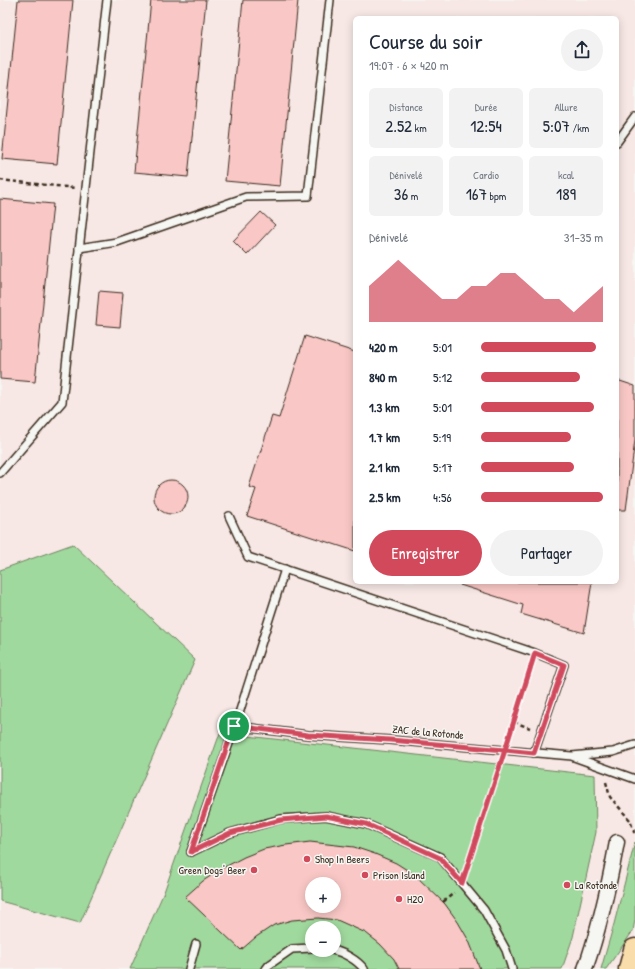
<!DOCTYPE html>
<html lang="fr">
<meta charset="utf-8">
<style>
:root{--surface:#fff;--page:#f2f2f3;--text:#1f2937;--muted:#747a83;--accent:#d1495b}
body{margin:0;font-family:"Patrick Hand",sans-serif;background:var(--page);color:var(--text);height:100vh;display:flex;flex-direction:column;font-size:15px;white-space:nowrap}
*{box-sizing:border-box;margin:0}
p{font-size:13px;color:var(--muted)}
.icon{flex:none;width:22px;height:22px;fill:none;stroke:currentColor;stroke-width:2;stroke-linecap:round;stroke-linejoin:round}
.map{position:relative;flex:1;overflow:hidden}
.panel{position:absolute;left:353px;top:16px;width:266px;height:568px;display:flex;flex-direction:column;background:var(--surface);border-radius:6px;box-shadow:0 2px 10px #0003}
.panel>*{flex:none}
.tools{position:absolute;left:305px;top:877px;display:grid;gap:8px}
.tools a{display:grid;place-items:center;width:36px;height:36px;border-radius:50%;background:var(--surface);box-shadow:0 2px 10px #0003;font-size:20px}
.pin{position:absolute;display:grid;place-items:center;width:34px;height:34px;color:#fff;margin:-17px;border:2px solid #fff;border-radius:50%;box-shadow:0 1px 4px #0007}
.round{display:grid;place-items:center;flex:none;width:42px;height:42px;border-radius:21px;background:var(--page)}
.head{display:flex;align-items:center;justify-content:space-between;height:68px;padding:0 16px}
h1{font-size:22px;font-weight:600;line-height:30px}
.metrics{display:grid;grid-template-columns:repeat(3,1fr);gap:6px;height:68px;padding:4px 16px}
.metrics div{display:grid;align-content:center;border-radius:6px;background:var(--page);text-align:center}
.metrics b{font-size:17px;font-weight:600}
.metrics small{font-size:11px;font-weight:400}
.metrics p{font-size:11px}
.chart{height:112px;padding:8px 16px}
.chart p{display:flex;justify-content:space-between}
.chart svg{width:100%;height:72px;margin-top:4px;fill:var(--accent);opacity:.7}
.action{display:flex;gap:8px;margin-top:auto;padding:8px 16px}
.action a{flex:1;height:46px;border-radius:24px;background:var(--accent);color:#fff;font-size:16px;font-weight:600;line-height:46px;text-align:center}
.action a+a{background:var(--page);color:var(--text)}
ul{padding:0 16px;list-style:none;font-size:13px}
li{display:grid;grid-template-columns:64px 48px 1fr;align-items:center;height:30px}
li i{height:10px;border-radius:5px;background:var(--accent)}
.map>svg:first-child{display:block}
.built{fill:#f7e8e5;fill-rule:evenodd}
.green{fill:#a0d99e;stroke:#6e825e;fill-rule:evenodd}
.building{fill:#f9c8c6;stroke:#3b2a1e;fill-rule:evenodd}
.lines{fill:none;stroke-linecap:round;stroke-linejoin:round}
.lane-casing{stroke:#3b2a1e;stroke-width:10}
.street-casing{stroke:#3b2a1e;stroke-width:17}
.primary-casing{stroke:#3b2a1e;stroke-width:25}
.path{stroke:#3b2a1e;stroke-width:2.5;stroke-dasharray:4 3;stroke-linecap:butt}
.lane{stroke:#f6f6f2;stroke-width:7}
.street{stroke:#f6f6f2;stroke-width:14}
.primary{stroke:#f9deab;stroke-width:22}
.route-casing{stroke:#fff;stroke-width:8}
.route{stroke:#d1495b;stroke-width:5}
.poi-dot{fill:#d1495b;stroke:#f6f6f2;stroke-width:1.5}
.labels{text-anchor:middle;dominant-baseline:central;stroke-width:3;stroke-linejoin:round;paint-order:stroke}
.street-label{font-size:11px;fill:#3b2a1e;stroke:#f6f6f2}
.poi-label{font-size:11px;fill:#3b2a1e;stroke:#f6f6f2;text-anchor:start}
</style>
<div class="map">
<svg width="635" height="969" viewBox="0 0 635 969">
<rect width="100%" height="100%" fill="#f6f6f2"/>
<filter id="ink" filterUnits="userSpaceOnUse"><feTurbulence type="fractalNoise" baseFrequency=".025" numOctaves="2"/><feDisplacementMap in="SourceGraphic" scale="8" xChannelSelector="R" yChannelSelector="G"/><feConvolveMatrix kernelMatrix="1 2 1 2 8 2 1 2 1" color-interpolation-filters="sRGB"/></filter>
<g filter="url(#ink)">
<path class="built" d="M0 0H635V969H0V901L80 923 73 544 0 570ZM355 18H617V582H355ZM312 884H334V906H312ZM312 928H334V950H312Z"/>
<g class="green">
<polygon points="73,544 195,660 80,923 0,901 0,570"/>
<path d="M220 733 595 775 596 832 573 937 562 969H130L164 892ZM312 884H334V906H312ZM312 928H334V950H312Z"/>
<polygon points="635,842 635,920 633,931 606,969 601,969 614,924"/>
</g>
<g class="building">
<polygon points="18,0 73,0 57,164 2,159"/>
<polygon points="151,0 206,0 188,177 134,172"/>
<polygon points="243,0 298,0 280,186 225,181"/>
<polygon points="0,199 53,204 35,382 0,379"/>
<polygon points="261,212 275,225 247,255 233,241"/>
<polygon points="99,291 123,293 120,327 96,325"/>
<polygon points="305,336 355,352 355,551 247,516 256,489 249,487 272,416 279,418"/>
<polygon points="617,380 635,386 635,440 626,510 617,510"/>
<circle cx="171" cy="497" r="17"/>
<polygon points="461,582 592,582 584,633 521,614 523,605 460,585"/>
<path d="M310 842 354 847 375 854 396 863 415 875 445 904 458 922 469 941 480 969H399L394 959 380 944 366 933 337 920 318 918 292 920 274 925 256 937 241 950 185 897 203 881 223 868 244 857 264 849 286 845ZM312 884H334V906H312Z"/>
</g>
<g class="lines">
<g class="lane-casing">
<g id="lane">
<polyline points="617,142 635,117"/>
<polyline points="79,248 117,242 246,197 308,196 330,0"/>
<polyline points="0,473 62,402 107,0"/>
<polyline points="229,516 248,557 535,653 564,665 534,753"/>
<polyline points="235,726 308,735 390,740 572,756 613,752 635,745"/>
<polyline points="574,757 635,779"/>
<polyline points="191,852 230,833 281,819 326,816 366,824 440,857 484,910 506,950 512,969"/>
<polyline points="191,852 235,726 285,569"/>
<path d="M332 950C343 952 357 960 364 969"/>
<polyline points="189,969 196,944"/>
<polyline points="266,969 269,965 292,949 312,948"/>
</g>
</g>
<g class="street-casing">
<path id="street" d="M585 969C600 928 609 885 617 842"/>
</g>
<g class="primary-casing">
<polyline id="primary" points="630,969 635,950"/>
</g>
<g class="path">
<polyline points="0,180 75,188"/>
<polyline points="514,722 530,728"/>
<polyline points="509,739 531,665"/>
<polyline points="606,782 610,797 630,820 634,832 635,832"/>
<polyline points="466,870 501,762"/>
<polyline points="443,902 454,893"/>
</g>
<use href="#lane" class="lane"/>
<use href="#street" class="street"/>
<use href="#primary" class="primary"/>
</g>
</g>
<g class="lines" filter="url(#ink)">
<g class="route-casing">
<polyline id="route" points="234,726 191,852 230,833 281,820 326,816 366,824 440,858 462,883 505,750 534,753 564,665 535,653 505,750 390,740 308,735 234,726"/>
</g>
<use href="#route" class="route"/>
</g>
<g class="poi-dot">
<circle cx="307" cy="859" r="4"/>
<circle cx="254" cy="870" r="4"/>
<circle cx="365" cy="875" r="4"/>
<circle cx="567" cy="885" r="4"/>
<circle cx="399" cy="899" r="4"/>
</g>
<g class="labels">
<g class="street-label">
<text transform="translate(428 732) rotate(5)">ZAC de la Rotonde</text>
</g>
<g class="poi-label">
<text x="315" y="859">Shop In Beers</text>
<text x="246" y="870" text-anchor="end">Green Dogs' Beer</text>
<text x="373" y="875">Prison Island</text>
<text x="575" y="885">La Rotonde</text>
<text x="407" y="899">H2O</text>
</g>
</g>
</svg>
<div class="tools">
<a>+</a>
<a>−</a>
</div>
<div class="pin" style="left:234px;top:726px;background:#1e9e55"><svg class="icon" aria-label="arrive" viewBox="0 0 24 24"><path d="M6 21V4h12l-3 4 3 4H6"/></svg></div>
<section class="panel">
<div class="head"><div><h1>Course du soir</h1><p>19:07 · 6 × 420 m</p></div><a class="round"><svg class="icon" aria-label="share" viewBox="0 0 24 24"><path d="M12 15V3M7 8l5-5 5 5M5 13v7h14v-7"/></svg></a></div>
<div class="metrics">
<div><p>Distance</p><b>2.52<small> km</small></b></div>
<div><p>Durée</p><b>12:54</b></div>
<div><p>Allure</p><b>5:07<small> /km</small></b></div>
</div>
<div class="metrics">
<div><p>Dénivelé</p><b>36<small> m</small></b></div>
<div><p>Cardio</p><b>167<small> bpm</small></b></div>
<div><p>kcal</p><b>189</b></div>
</div>
<div class="chart"><p><span>Dénivelé</span>31–35 m</p>
<svg viewBox="0 0 160 44" preserveAspectRatio="none"><path d="M0 44V22L10 14L20 6L30 14L40 22L50 30L60 30L70 22L80 22L90 14L100 14L110 22L120 30L130 30L140 38L150 30L160 22V44z"/></svg>
</div>
<ul>
<li><b>420 m</b>5:01<i style="width:94%"></i></li>
<li><b>840 m</b>5:12<i style="width:81%"></i></li>
<li><b>1.3 km</b>5:01<i style="width:93%"></i></li>
<li><b>1.7 km</b>5:19<i style="width:74%"></i></li>
<li><b>2.1 km</b>5:17<i style="width:76%"></i></li>
<li><b>2.5 km</b>4:56<i style="width:100%"></i></li>
</ul>
<div class="action"><a>Enregistrer</a><a>Partager</a></div>
</section>
</div>
